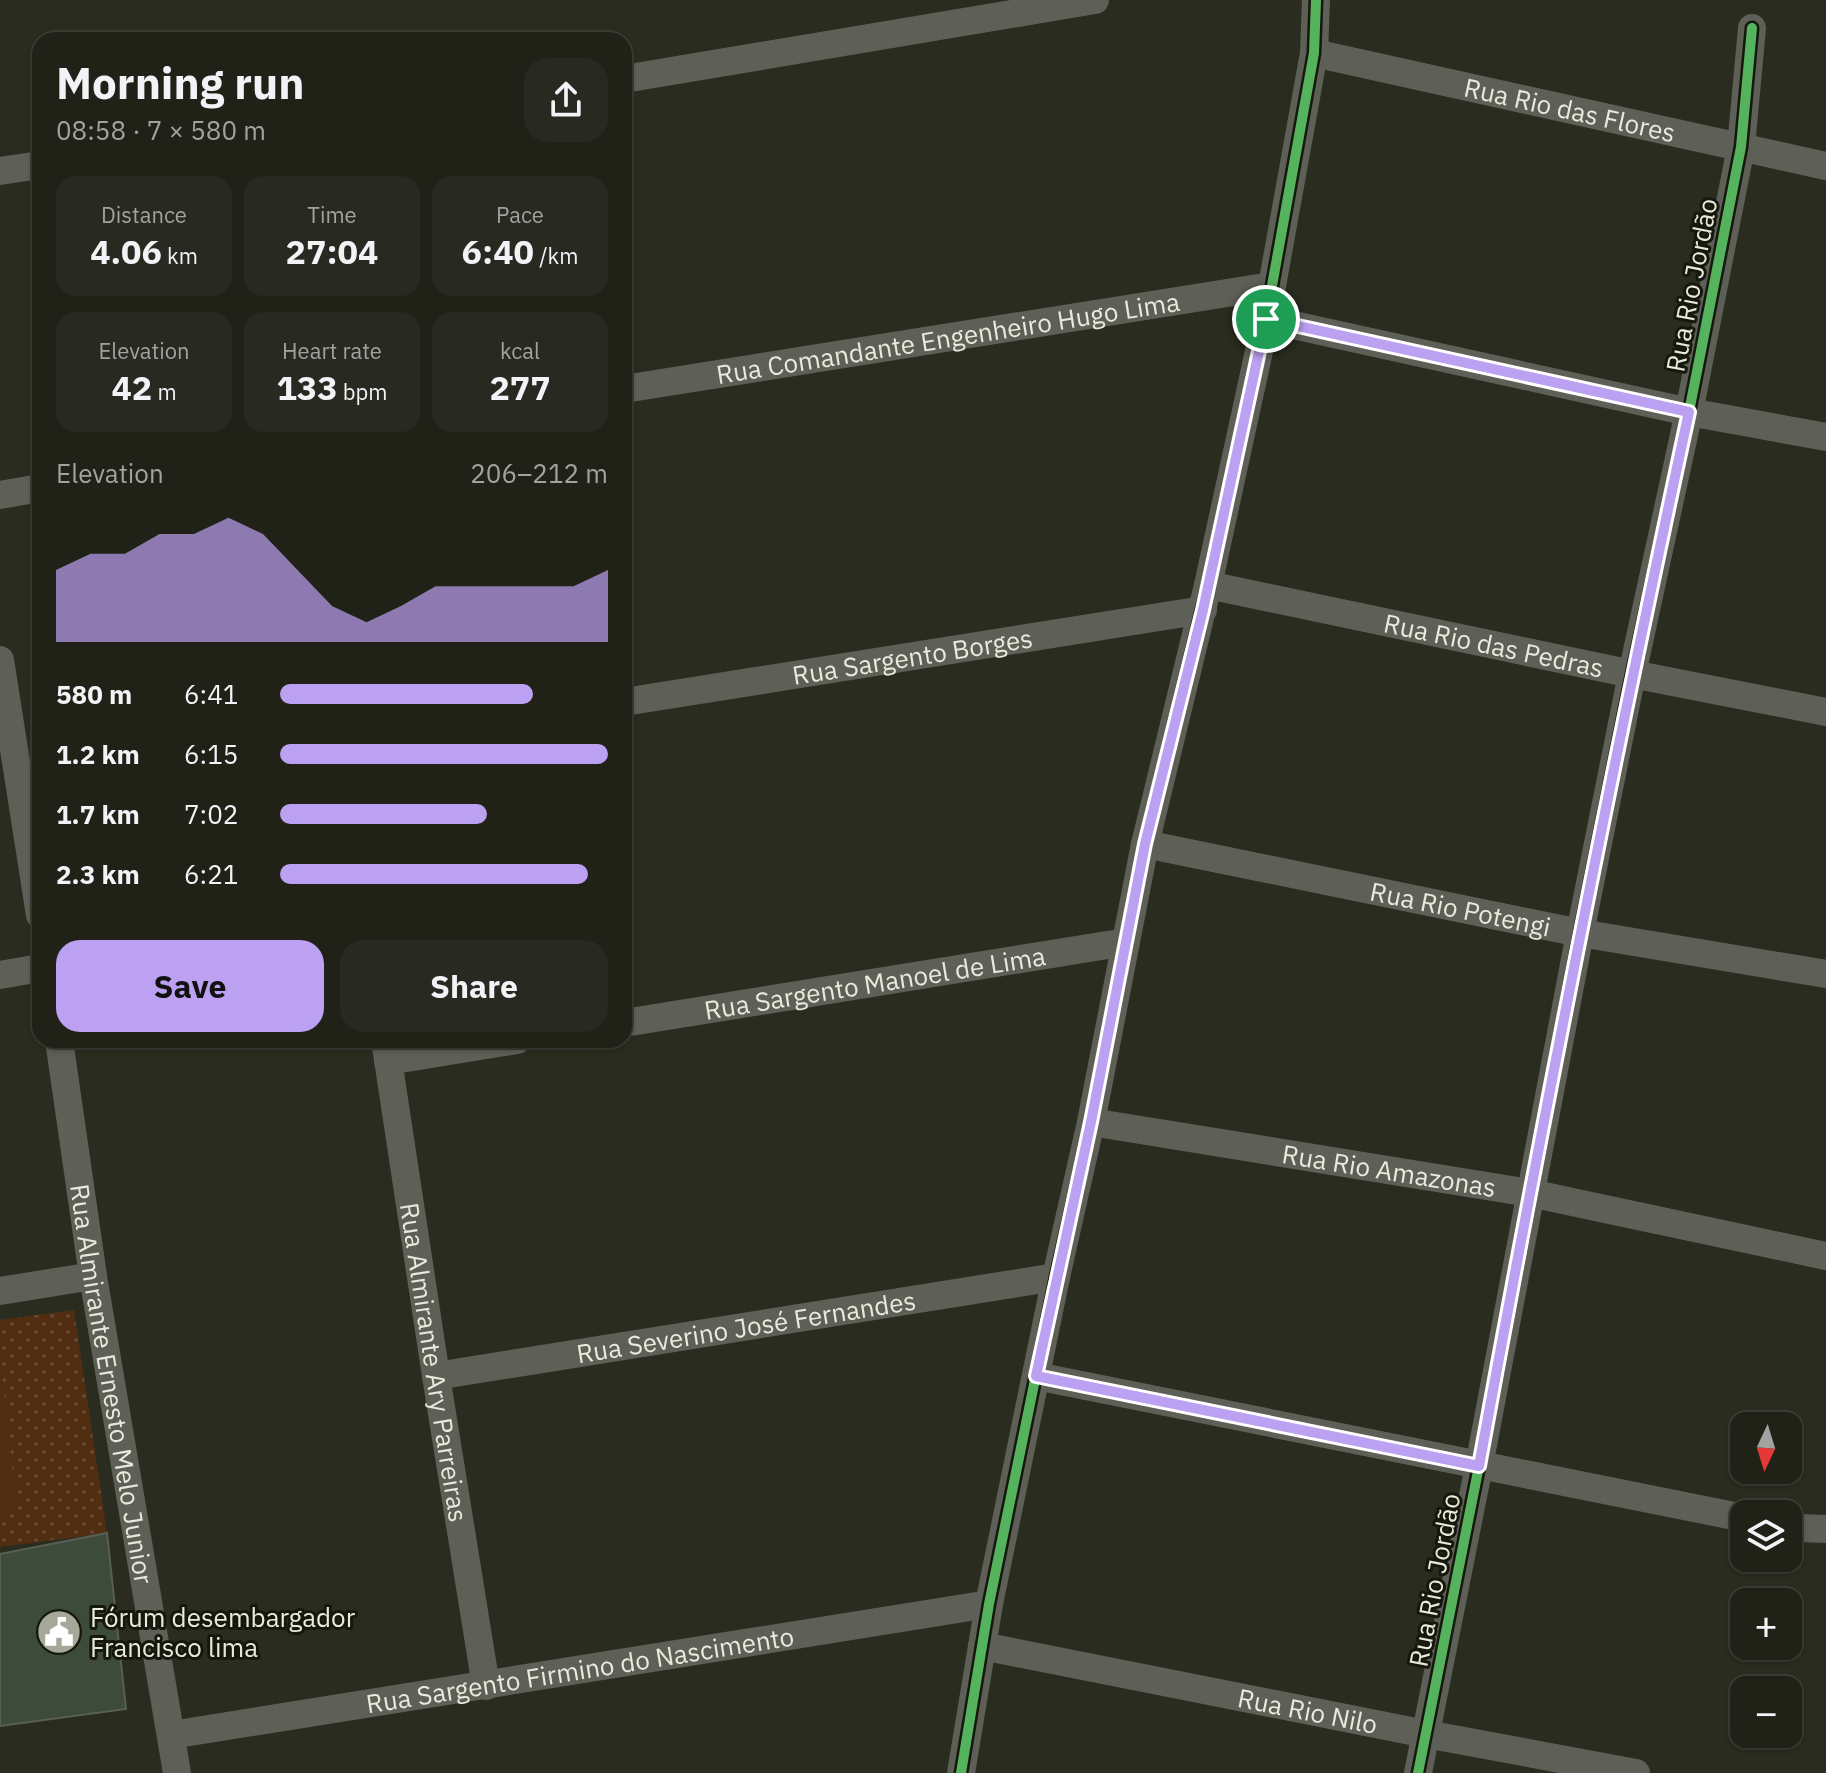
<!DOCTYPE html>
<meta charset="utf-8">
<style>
:root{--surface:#202117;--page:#282920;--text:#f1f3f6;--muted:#a2a3a1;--line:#3d3e36;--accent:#bca0f2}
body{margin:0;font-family:"IBM Plex Sans",sans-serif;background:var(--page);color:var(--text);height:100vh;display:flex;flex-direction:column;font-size:30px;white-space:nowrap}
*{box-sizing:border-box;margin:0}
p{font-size:26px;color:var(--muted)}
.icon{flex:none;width:44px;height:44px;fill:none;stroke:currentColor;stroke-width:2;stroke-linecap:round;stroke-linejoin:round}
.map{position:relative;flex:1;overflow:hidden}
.side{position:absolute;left:32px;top:32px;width:600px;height:1016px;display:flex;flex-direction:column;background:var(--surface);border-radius:24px;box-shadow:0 2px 6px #0004,0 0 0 2px var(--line)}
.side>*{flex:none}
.needle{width:52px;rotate:184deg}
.fabs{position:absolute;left:1730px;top:1412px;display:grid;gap:16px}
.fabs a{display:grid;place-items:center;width:72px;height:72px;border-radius:16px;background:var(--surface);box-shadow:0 2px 6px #0004,0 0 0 2px var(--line);font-size:40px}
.pin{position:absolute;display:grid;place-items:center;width:68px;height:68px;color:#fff;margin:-34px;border:4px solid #fff;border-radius:50%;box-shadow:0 2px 8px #0007}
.round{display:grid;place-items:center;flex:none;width:84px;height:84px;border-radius:24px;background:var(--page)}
.headline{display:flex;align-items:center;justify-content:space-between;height:136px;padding:0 24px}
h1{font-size:44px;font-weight:700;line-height:60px}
.figures{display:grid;grid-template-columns:repeat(3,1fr);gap:12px;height:136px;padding:8px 24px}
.figures div{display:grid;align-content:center;border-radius:20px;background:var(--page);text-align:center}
.figures b{font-size:34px;font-weight:700}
.figures small{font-size:22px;font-weight:400}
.figures p{font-size:22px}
.chart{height:224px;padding:16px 24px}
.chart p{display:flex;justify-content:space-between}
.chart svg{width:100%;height:144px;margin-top:8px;fill:var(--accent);opacity:.7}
.button{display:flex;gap:16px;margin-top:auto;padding:16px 24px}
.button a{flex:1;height:92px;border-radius:24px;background:var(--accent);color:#111;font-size:32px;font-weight:700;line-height:92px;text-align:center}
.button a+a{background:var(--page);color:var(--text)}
ul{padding:0 24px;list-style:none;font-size:26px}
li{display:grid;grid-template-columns:128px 96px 1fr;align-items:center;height:60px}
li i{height:20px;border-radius:10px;background:var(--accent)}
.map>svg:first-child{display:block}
.grass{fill:url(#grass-dots)}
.garden{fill:#512e11}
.building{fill:#3c4b3a;stroke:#595f54;stroke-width:2}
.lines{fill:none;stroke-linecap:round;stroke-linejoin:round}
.street{stroke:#5e6057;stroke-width:28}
.cycleway-casing{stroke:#16180e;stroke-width:15}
.cycleway{stroke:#56b35d;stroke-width:10}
.route-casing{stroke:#fff;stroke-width:16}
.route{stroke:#bca0f2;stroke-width:10}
.labels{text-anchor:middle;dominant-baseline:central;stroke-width:6;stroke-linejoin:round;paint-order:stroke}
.street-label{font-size:26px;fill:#e8eadc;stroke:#16180e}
.poi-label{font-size:26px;fill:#e8eadc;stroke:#16180e;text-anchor:start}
</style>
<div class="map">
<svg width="1826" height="1773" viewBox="0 0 1826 1773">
<defs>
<pattern id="grass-dots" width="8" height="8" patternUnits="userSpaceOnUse" patternTransform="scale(2)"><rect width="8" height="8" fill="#512e11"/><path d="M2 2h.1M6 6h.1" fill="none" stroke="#6a4c33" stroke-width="1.8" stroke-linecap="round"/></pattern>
</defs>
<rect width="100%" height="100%" fill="#2a2c1f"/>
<polygon class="grass" points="74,1310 107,1533 0,1547 0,1320"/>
<polygon class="garden" points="0,1354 17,1512 0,1514"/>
<polygon class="building" points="107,1533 126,1709 0,1726 0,1554"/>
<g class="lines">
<g class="street">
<path id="s1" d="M1314 53 1826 166"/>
<polyline points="624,79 1095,0"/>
<polyline points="0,171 40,165"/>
<polyline points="1266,319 1689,412 1826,437"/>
<path id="s2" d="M624 389 1271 286"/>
<polyline points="0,495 40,488"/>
<path id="s3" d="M1208 585 1632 674 1826 712"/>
<polyline points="0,660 40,915"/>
<path id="s4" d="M624 702 1203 610"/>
<path id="s5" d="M1145 844 1580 933 1826 974"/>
<polyline points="0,975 40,968"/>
<path id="s6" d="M624 1023 1126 942"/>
<path id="s7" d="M59 1040 93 1276 177 1773"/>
<path id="s8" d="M385 1040 436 1376 486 1686"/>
<polyline points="388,1061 517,1040"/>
<path id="s9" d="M1091 1122 1530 1193 1826 1256"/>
<polyline points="0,1291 93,1276"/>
<path id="s10" d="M436 1376 1056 1277"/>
<polyline points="1036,1376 1744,1518"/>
<polyline points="1788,1526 1799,1528 1826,1529"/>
<path id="s11" d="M982 1646 1426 1734 1636 1773"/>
<path id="s12" d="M171 1735 989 1604"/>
<polyline points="961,1773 989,1604 1056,1277 1091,1122 1145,844 1208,585 1266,319 1314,53 1316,0"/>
<polyline points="1418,1773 1479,1466 1580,933 1632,674 1689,412 1741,147 1752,28"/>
</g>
<g class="cycleway-casing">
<g id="cycleway">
<polyline points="961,1773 989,1604 1056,1277 1091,1122 1145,844 1208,585 1266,319 1314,53 1316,0"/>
<polyline points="1418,1773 1479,1466 1580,933 1632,674 1689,412 1741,147 1752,28"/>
</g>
</g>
<use href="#cycleway" class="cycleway"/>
</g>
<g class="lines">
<g class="route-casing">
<path id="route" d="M1266 319 1689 412C1613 762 1544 1113 1479 1466L1036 1376 1091 1122 1145 844 1203 610Z"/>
</g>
<use href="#route" class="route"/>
</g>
<defs>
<g id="civic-disc" transform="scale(2.3)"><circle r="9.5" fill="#a6a89a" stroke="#16180e"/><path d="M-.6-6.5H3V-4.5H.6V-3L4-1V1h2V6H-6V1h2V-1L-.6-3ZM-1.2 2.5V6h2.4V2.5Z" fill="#fff"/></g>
</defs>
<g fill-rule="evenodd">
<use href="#civic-disc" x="59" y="1632"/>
</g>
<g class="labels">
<g class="street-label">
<text stroke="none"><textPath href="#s1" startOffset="262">Rua Rio das Flores</textPath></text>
<text transform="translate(1691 285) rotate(-79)">Rua Rio Jordão</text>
<text stroke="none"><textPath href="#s2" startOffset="328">Rua Comandante Engenheiro Hugo Lima</textPath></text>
<text stroke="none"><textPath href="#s3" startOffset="292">Rua Rio das Pedras</textPath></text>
<text stroke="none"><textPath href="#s4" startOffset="292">Rua Sargento Borges</textPath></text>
<text stroke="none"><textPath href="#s5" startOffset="322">Rua Rio Potengi</textPath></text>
<text stroke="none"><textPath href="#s6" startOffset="254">Rua Sargento Manoel de Lima</textPath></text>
<text stroke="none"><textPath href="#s9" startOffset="302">Rua Rio Amazonas</textPath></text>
<text stroke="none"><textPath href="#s10" startOffset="314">Rua Severino José Fernandes</textPath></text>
<text stroke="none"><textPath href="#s8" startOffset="326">Rua Almirante Ary Parreiras</textPath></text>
<text stroke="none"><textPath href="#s7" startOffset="348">Rua Almirante Ernesto Melo Junior</textPath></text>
<text transform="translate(1434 1580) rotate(-79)">Rua Rio Jordão</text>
<text stroke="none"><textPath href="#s12" startOffset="414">Rua Sargento Firmino do Nascimento</textPath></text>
<text stroke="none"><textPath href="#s11" startOffset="332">Rua Rio Nilo</textPath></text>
</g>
<g class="poi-label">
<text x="90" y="1617">Fórum desembargador<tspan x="90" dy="30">Francisco lima</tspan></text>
</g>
</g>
</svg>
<div class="fabs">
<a><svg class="needle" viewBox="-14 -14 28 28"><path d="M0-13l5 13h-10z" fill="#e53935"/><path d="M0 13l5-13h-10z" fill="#a2a3a1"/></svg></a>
<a><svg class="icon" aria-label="layers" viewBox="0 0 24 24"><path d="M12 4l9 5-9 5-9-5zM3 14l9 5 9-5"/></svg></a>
<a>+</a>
<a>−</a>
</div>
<div class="pin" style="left:1266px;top:319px;background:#1e9e55"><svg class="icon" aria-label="arrive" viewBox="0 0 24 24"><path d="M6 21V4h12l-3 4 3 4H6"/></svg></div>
<section class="side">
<div class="headline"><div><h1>Morning run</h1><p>08:58 · 7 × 580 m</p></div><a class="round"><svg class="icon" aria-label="share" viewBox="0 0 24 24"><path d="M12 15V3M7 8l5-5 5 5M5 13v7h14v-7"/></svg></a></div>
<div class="figures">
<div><p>Distance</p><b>4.06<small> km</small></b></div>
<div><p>Time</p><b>27:04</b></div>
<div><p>Pace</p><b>6:40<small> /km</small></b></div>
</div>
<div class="figures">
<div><p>Elevation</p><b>42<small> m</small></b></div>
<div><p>Heart rate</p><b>133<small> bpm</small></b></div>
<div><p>kcal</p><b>277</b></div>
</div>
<div class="chart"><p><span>Elevation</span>206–212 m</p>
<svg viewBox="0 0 160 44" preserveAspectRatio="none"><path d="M0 44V22L10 17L20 17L30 11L40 11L50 6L60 11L70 22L80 33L90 38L100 33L110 27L120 27L130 27L140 27L150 27L160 22V44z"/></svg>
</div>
<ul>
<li><b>580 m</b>6:41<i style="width:77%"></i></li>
<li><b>1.2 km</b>6:15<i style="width:100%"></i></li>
<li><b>1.7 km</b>7:02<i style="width:63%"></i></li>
<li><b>2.3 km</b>6:21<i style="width:94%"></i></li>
</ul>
<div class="button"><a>Save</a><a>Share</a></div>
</section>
</div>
